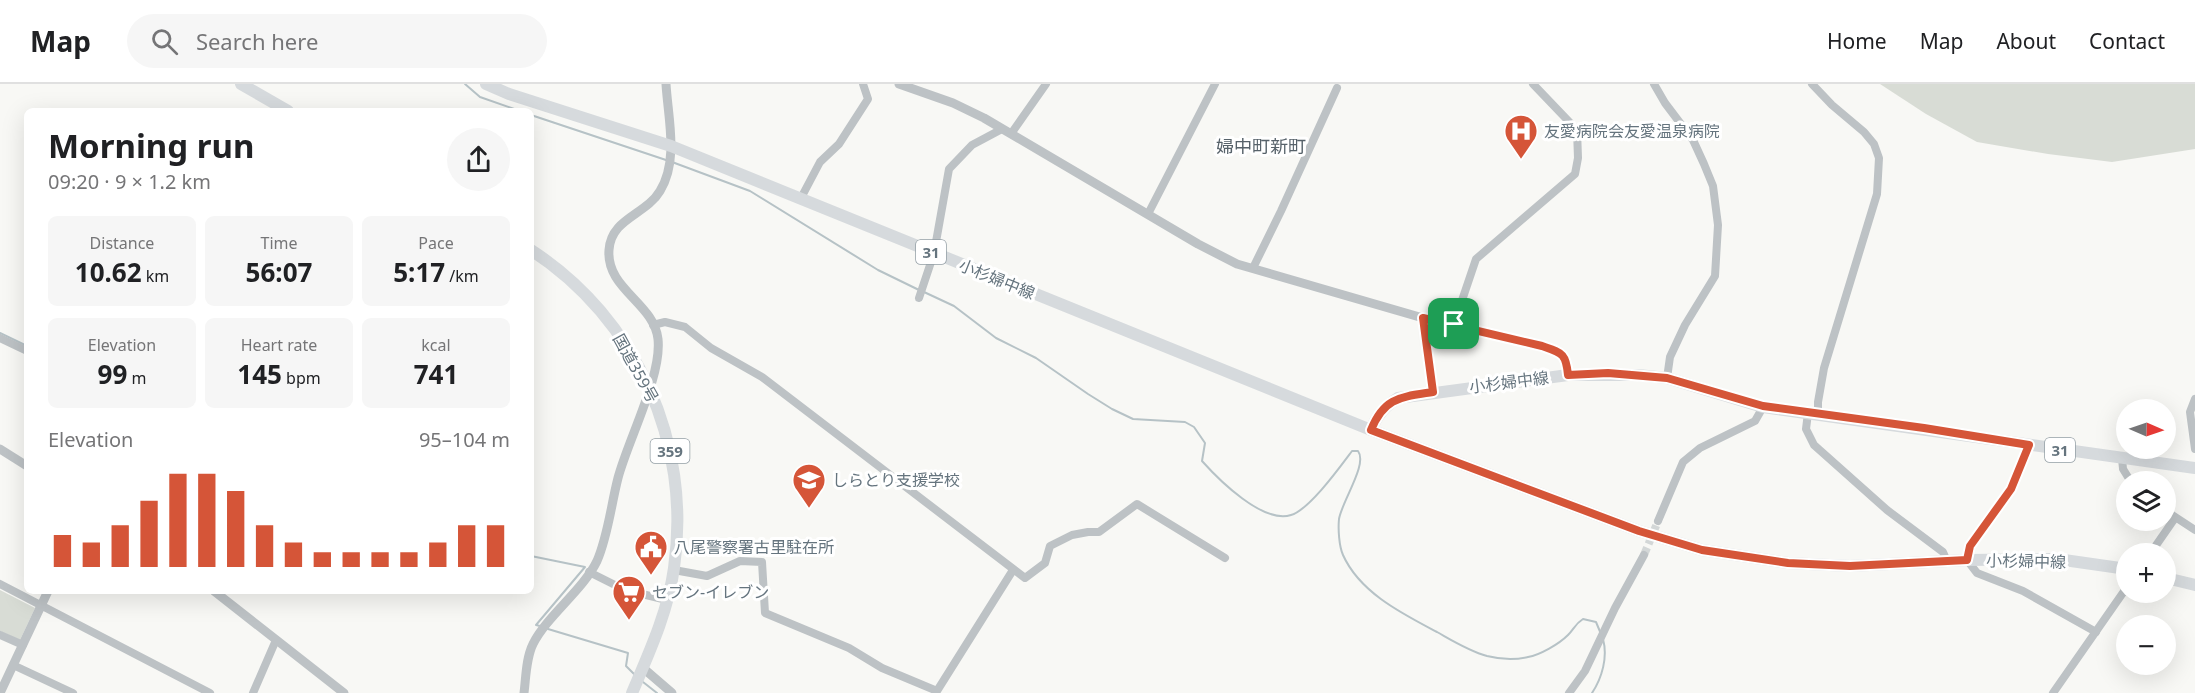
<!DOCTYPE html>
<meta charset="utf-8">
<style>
:root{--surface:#fff;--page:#f6f6f6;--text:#202124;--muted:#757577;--line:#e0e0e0;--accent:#d55538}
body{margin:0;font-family:"Noto Sans","Noto Sans JP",sans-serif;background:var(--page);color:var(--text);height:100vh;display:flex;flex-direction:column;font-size:22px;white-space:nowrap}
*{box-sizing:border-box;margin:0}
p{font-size:20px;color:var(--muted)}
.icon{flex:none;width:33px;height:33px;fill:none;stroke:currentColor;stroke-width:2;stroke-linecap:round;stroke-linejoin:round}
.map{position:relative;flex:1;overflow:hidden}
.sheet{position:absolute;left:24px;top:24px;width:510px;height:486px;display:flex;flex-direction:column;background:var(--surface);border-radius:9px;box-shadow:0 6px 24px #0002}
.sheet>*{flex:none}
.needle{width:39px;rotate:92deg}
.fabs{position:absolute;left:2116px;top:315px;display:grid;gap:12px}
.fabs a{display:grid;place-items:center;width:60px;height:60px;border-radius:50%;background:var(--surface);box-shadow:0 6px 24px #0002;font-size:30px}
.pin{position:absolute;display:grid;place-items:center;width:51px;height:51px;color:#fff;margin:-26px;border-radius:12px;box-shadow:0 3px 9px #0006}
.round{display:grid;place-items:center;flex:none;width:63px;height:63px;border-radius:32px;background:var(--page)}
.overview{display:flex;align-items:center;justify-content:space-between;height:102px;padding:0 24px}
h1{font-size:33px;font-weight:700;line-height:45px}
.stats{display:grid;grid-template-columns:repeat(3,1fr);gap:9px;height:102px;padding:6px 24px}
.stats div{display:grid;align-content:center;border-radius:9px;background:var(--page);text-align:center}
.stats b{font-size:26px;font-weight:700}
.stats small{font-size:16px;font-weight:400}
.stats p{font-size:16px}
.chart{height:168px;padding:12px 24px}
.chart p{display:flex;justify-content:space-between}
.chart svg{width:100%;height:108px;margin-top:6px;stroke:var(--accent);stroke-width:6}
header{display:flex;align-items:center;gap:36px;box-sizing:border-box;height:84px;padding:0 30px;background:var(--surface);border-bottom:2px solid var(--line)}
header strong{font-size:28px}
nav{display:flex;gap:33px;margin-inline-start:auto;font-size:21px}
.search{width:420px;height:54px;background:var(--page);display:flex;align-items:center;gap:15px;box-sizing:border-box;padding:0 21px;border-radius:33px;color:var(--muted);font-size:22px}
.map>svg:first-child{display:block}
.green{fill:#d8dcd5}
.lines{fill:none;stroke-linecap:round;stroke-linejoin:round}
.stream{stroke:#b6c2c6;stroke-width:2}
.minor-tunnel{stroke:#d3d7d7;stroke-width:8;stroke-dasharray:8 4;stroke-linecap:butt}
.minor{stroke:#bdc2c5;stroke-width:8}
.tertiary{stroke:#bdc2c5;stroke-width:9}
.primary{stroke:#d6dadd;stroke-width:12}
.trunk{stroke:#d6dadd;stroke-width:12}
.route-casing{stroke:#fff;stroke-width:12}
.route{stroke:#d55538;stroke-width:8}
.labels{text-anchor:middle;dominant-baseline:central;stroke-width:6;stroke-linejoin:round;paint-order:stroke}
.shield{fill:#fff;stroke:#939ea5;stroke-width:1.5}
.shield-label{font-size:15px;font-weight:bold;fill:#65747e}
.poi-label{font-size:16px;fill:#65747e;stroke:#fff;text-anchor:start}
.street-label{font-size:16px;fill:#65747e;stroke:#fff}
.neighbourhood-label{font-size:18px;fill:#57626a;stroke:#fff}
</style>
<header>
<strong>Map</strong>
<div class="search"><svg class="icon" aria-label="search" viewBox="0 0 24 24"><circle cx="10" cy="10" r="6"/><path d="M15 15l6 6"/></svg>Search here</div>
<nav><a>Home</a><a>Map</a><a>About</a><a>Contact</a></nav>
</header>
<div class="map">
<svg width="2195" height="609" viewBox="0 0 2195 609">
<rect width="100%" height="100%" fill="#f8f8f5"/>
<g class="green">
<polygon points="1880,0 2195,0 2195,65 2112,78 2048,70 1977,58 1926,30"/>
<polygon points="0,506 35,524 20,556 0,547"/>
</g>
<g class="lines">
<g class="stream">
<polyline points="465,0 480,13 520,27"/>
<polyline points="531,31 666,76"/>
<polyline points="672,78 750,107 878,186 919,206"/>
<path d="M924 208 954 222 996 254 1036 274 1088 310 1112 325 1133 335 1185 338 1194 343 1205 359 1202 377C1219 396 1263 440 1291 431 1309 426 1340 383 1352 367H1358C1368 380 1342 417 1339 435 1338 445 1339 462 1343 471 1360 509 1403 530 1437 548 1453 557 1469 567 1487 572 1499 575 1515 576 1528 573 1540 571 1559 560 1568 551 1574 545 1575 540 1583 535L1596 538 1601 550"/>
<polyline points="0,249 27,262"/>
<polyline points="531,472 585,483 536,541 540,542"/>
<polyline points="548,545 628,569 626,582 634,590"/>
<polyline points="643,598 657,609"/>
<path d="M1592 609C1602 594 1608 573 1603 555"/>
</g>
<polyline class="minor-tunnel" points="1644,471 1658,437"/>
<g class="minor">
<polyline points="1654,0 1665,19 1693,56 1704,80 1713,102 1718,141 1715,192 1685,241 1670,273 1667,294"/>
<polyline points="1812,0 1832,21 1864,48 1874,60 1879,74 1877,110 1824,284 1818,318 1818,330"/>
<polyline points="1013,47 1046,0"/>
<polyline points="801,114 820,78 839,60 868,15 863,0"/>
<polyline points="1148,130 1215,0"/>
<polyline points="1253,184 1281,127 1337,4"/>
<polyline points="919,214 934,169 949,85 972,61 1002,45"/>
<polyline points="1454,240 1476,175 1575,90 1578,74 1577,46 1533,0"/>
<polyline points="653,241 665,238 685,243 711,264 762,293 1025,494 1045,479 1050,462 1072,451 1088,448 1099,448 1137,420 1225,474"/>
<polyline points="0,254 27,267"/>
<polyline points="2195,315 2190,328 2195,365"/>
<polyline points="1808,329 1806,345 1814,361 1887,426 1943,468 1947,477"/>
<polyline points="2029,361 2011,405 1969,462 1967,476 1977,489 2023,507 2096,548"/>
<polyline points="2122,374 2123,385 2131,398"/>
<polyline points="2166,427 2195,446"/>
<polyline points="1658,437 1683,378 1700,364 1755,337 1763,323"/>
<polyline points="2150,470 2175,434"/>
<polyline points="674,486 707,492 740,477 762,478 765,529 849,564 882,584 937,607 1013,486"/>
<polyline points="589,488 625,506 667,516"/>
<polyline points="0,500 210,609"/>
<polyline points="0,551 23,561"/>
<polyline points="13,581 73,609"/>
<polyline points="253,609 276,556"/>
<polyline points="1569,609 1585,587 1615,524 1644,471"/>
<polyline points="2053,609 2127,503"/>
</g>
<g class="tertiary">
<path d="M899 0 953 19 984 34 1198 160 1237 180 1423 234 1542 262C1562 269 1566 269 1568 291"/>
<polyline points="1423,234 1433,308"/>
<polyline points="0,365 27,382"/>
<polyline points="214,507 344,609"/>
<polyline points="643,584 672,609"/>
<polyline points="0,609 48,507"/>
<path d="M524 609C526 593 526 574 533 560 547 532 583 506 597 477 608 452 611 421 618 394 628 356 662 292 658 255 654 219 606 205 609 166 611 134 646 131 660 107 679 76 668 34 666 0"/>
</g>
<g class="primary">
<polyline points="486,0 509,10 671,62 1371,346 1639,447 1702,466 1788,479 1850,482 1967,476 2057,475 2127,485"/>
<path d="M1371 346C1377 331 1384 323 1398 314L1568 291H1638L1667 294 1763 323 2195 384"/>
<polyline points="2166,494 2195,501"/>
</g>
<g class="trunk">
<polyline points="241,0 288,27"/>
<path d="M531 166C637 235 692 359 674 484 668 528 649 569 632 609"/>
</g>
</g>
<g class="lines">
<g class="route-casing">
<path id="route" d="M1423 234 1542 262C1562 269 1566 269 1568 291L1608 289 1667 294 1763 322 1924 344 2029 361 2011 405 1970 462 1967 476 1850 482 1788 479 1702 466 1639 447 1371 346C1384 313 1401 313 1433 308Z"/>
</g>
<use href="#route" class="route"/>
</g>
<defs>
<g id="hospital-pin" transform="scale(1.725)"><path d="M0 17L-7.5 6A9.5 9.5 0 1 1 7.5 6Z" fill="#d55538" stroke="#fff"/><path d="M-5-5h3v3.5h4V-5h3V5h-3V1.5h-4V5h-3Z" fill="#fff"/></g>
<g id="school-pin" transform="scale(1.725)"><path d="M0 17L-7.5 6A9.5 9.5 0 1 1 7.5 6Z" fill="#d55538" stroke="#fff"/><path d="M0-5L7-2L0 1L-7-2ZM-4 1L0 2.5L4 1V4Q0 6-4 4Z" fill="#fff"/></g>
<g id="civic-pin" transform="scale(1.725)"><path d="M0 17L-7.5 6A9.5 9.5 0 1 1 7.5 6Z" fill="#d55538" stroke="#fff"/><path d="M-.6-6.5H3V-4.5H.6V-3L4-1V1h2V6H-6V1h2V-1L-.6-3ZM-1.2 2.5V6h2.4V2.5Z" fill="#fff"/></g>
<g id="supermarket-pin" transform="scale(1.725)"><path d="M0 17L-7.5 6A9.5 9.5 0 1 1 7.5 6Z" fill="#d55538" stroke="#fff"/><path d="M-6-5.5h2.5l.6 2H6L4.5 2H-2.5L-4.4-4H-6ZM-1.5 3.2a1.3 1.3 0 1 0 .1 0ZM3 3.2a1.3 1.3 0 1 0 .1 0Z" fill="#fff"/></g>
</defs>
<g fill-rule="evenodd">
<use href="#hospital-pin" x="1521" y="47"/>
<use href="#school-pin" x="809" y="396"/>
<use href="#civic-pin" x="651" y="463"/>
<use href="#supermarket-pin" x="629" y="508"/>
</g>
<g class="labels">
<g class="shield">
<rect x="916" y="156" width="30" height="24" rx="4.5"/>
<rect x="2045" y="354" width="30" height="24" rx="4.5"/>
<rect x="650.5" y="355" width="39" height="24" rx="4.5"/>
</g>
<g class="shield-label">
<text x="931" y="168">31</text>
<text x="2060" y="366">31</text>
<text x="670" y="367">359</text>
</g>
<g class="poi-label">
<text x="1544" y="47">友愛病院会友愛温泉病院</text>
<text x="832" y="396">しらとり支援学校</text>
<text x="674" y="463">八尾警察署古里駐在所</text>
<text x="652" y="508">セブン-イレブン</text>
</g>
<g class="street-label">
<text transform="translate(997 195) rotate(22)">小杉婦中線</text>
<text transform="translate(636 284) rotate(61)">国道359号</text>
<text transform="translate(1509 298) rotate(-7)">小杉婦中線</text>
<text transform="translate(2026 477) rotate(1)">小杉婦中線</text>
</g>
<g class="neighbourhood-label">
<text x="1261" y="62">婦中町新町</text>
</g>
</g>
</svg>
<div class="fabs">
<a><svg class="needle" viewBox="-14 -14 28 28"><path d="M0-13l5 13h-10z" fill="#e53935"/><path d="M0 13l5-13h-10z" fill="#757577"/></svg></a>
<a><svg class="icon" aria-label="layers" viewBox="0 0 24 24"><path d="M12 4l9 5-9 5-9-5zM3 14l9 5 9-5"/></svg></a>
<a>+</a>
<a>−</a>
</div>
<div class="pin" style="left:1454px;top:240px;background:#1e9e55"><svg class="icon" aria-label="arrive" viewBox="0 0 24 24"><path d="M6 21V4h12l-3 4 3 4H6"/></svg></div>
<section class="sheet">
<div class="overview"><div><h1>Morning run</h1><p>09:20 · 9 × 1.2 km</p></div><a class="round"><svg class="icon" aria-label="share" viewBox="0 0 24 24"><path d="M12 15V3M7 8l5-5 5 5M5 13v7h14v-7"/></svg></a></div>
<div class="stats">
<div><p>Distance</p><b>10.62<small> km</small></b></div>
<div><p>Time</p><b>56:07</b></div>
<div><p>Pace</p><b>5:17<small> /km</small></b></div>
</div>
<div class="stats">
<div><p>Elevation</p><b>99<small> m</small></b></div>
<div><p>Heart rate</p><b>145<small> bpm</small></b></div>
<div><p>kcal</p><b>741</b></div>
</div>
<div class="chart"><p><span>Elevation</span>95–104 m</p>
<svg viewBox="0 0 160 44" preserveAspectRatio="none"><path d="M5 44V31M15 44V34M25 44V27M35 44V17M45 44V6M55 44V6M65 44V13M75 44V27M85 44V34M95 44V38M105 44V38M115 44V38M125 44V38M135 44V34M145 44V27M155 44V27"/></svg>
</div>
</section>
</div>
